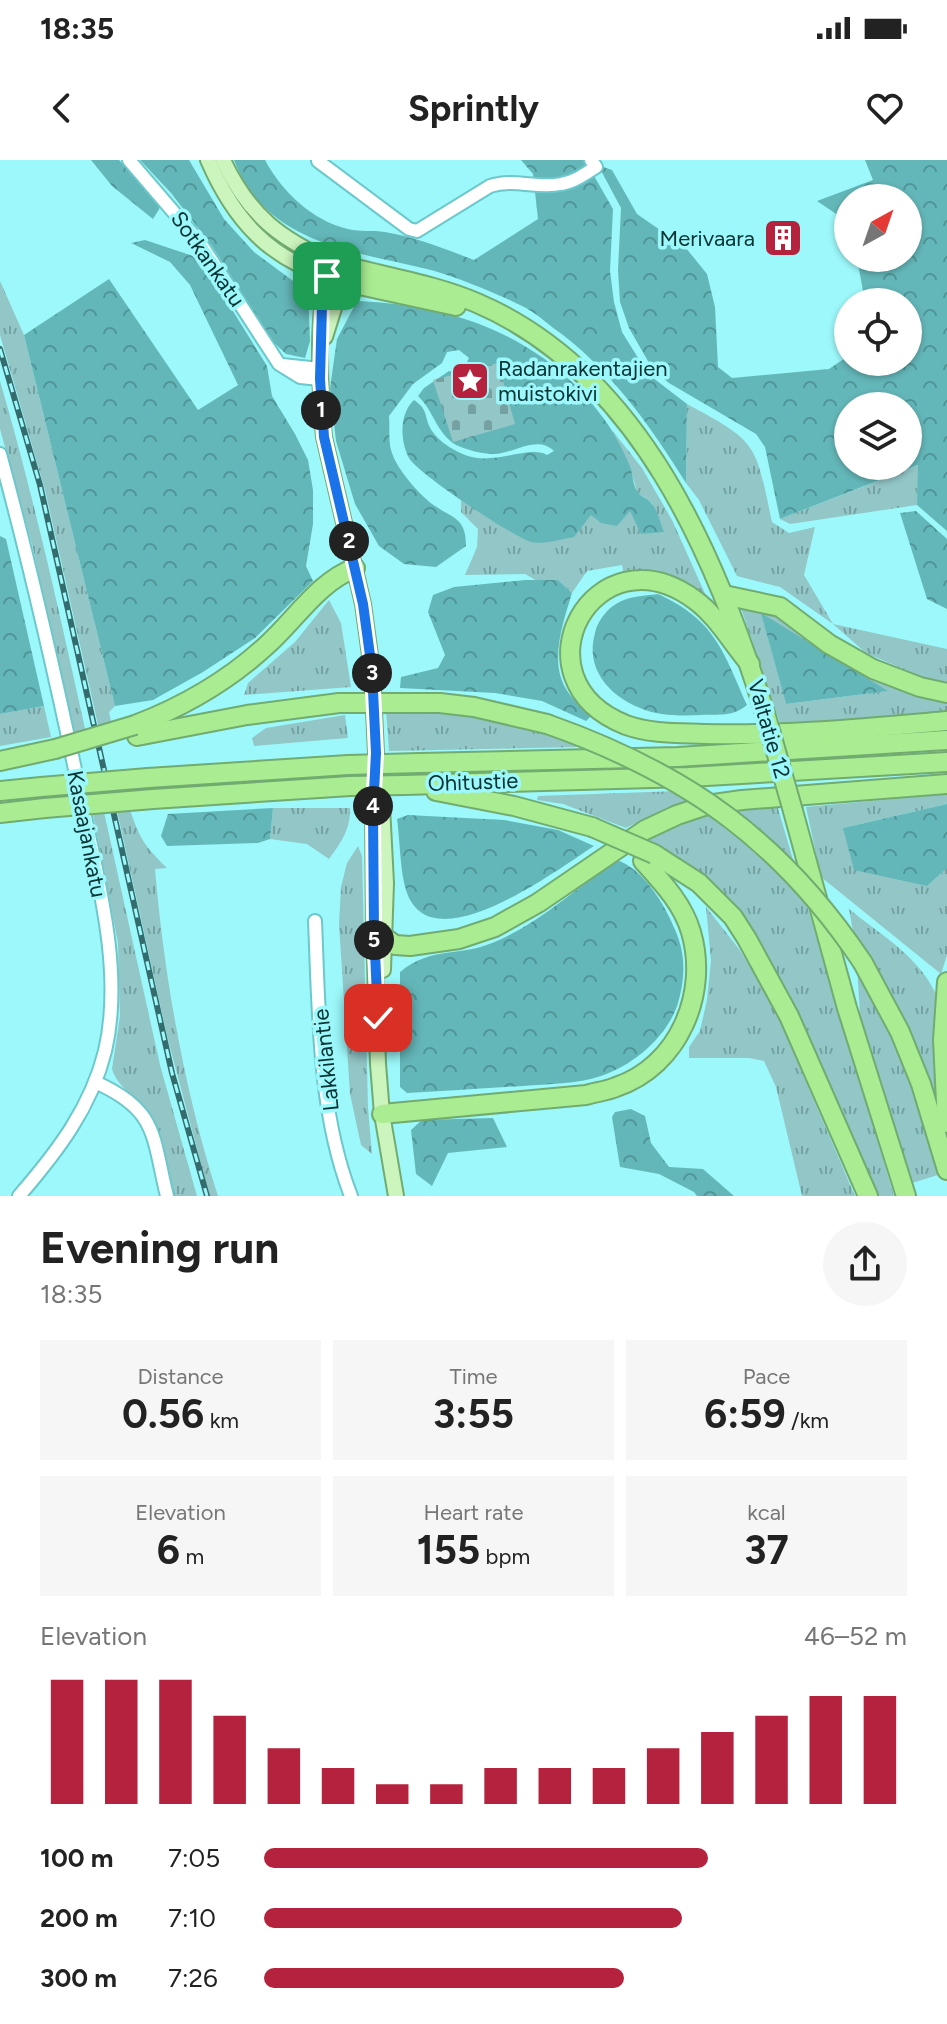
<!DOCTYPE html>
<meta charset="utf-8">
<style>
:root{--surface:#fff;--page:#f6f6f6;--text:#222;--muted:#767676;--accent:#b5223d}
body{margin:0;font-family:Figtree,sans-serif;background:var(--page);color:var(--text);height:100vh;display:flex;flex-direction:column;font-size:30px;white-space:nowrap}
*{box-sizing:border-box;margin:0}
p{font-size:26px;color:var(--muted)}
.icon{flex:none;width:44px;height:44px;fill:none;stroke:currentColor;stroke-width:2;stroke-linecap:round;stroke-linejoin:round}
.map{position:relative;height:1036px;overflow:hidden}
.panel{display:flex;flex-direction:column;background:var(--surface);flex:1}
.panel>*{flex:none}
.needle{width:52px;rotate:40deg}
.controls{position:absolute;left:834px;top:24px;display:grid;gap:16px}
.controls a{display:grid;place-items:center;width:88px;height:88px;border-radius:50%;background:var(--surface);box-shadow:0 2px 6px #0004;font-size:40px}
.pin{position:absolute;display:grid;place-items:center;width:68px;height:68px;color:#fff;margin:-34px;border-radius:16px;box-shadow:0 4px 12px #0006}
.km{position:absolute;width:40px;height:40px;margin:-20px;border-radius:50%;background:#222;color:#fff;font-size:22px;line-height:40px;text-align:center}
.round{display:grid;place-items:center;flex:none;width:84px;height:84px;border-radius:42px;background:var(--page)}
.summary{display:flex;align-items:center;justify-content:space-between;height:136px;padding:0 40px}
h1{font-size:44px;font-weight:700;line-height:60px}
.stats{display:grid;grid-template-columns:repeat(3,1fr);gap:12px;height:136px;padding:8px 40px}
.stats div{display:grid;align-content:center;border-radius:0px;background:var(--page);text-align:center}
.stats b{font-size:40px;font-weight:700}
.stats small{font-size:22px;font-weight:400}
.stats p{font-size:22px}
.chart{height:224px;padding:16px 40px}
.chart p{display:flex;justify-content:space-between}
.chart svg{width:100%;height:144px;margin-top:8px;stroke:var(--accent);stroke-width:6}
ul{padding:0 40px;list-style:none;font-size:26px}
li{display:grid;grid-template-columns:128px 96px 1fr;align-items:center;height:60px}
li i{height:20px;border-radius:10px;background:var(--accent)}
.status{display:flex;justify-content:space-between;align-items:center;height:56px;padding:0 40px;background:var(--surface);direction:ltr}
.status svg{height:22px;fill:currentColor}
header{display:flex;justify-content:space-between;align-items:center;height:104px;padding:0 40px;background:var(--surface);font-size:36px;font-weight:700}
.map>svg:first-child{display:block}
.grass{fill:url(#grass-tufts);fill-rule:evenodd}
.forest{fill:url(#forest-crowns);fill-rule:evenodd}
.cemetery{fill:url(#cemetery-stones)}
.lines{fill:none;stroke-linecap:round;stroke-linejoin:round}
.minor-casing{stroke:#6cc8ca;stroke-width:16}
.major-casing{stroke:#71ab70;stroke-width:18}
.highway-casing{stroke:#71ab70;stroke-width:22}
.minor{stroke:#fff;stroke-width:12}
.major{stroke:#ccf4bd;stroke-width:14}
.highway{stroke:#aaec91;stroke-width:18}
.rail-casing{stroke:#346c6e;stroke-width:6}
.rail{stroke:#9cf8fa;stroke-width:3;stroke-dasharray:9;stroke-linecap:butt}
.highway-bridge-casing{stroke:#71ab70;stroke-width:22;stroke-linecap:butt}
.highway-bridge{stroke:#aaec91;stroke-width:18}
.route-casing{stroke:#fff;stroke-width:16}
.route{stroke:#1a73e8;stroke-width:10}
.labels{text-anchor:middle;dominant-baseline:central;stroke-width:7;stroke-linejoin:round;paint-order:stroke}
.poi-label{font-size:22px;fill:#083233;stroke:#9cf8fa;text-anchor:end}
.street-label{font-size:22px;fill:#083233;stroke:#9cf8fa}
</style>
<div class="status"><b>18:35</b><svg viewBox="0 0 49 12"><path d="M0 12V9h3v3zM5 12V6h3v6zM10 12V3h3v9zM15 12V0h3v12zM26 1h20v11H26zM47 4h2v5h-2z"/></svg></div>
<header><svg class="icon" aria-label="back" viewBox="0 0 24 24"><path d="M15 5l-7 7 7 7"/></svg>Sprintly<svg class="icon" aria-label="heart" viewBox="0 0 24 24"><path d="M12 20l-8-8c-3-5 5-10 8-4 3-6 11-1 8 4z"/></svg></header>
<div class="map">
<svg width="947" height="1036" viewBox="0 0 947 1036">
<defs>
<pattern id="grass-tufts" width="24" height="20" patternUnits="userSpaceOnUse" patternTransform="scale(2)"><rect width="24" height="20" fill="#93c6c7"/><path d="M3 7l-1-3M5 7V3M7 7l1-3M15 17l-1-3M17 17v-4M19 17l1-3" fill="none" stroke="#76a1a2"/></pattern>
<pattern id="forest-crowns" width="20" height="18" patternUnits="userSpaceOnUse" patternTransform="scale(2)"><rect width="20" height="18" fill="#64b7b9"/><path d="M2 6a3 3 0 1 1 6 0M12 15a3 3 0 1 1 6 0" fill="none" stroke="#509597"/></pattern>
<pattern id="cemetery-stones" width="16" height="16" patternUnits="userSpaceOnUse" patternTransform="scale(2)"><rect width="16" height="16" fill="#93c6c7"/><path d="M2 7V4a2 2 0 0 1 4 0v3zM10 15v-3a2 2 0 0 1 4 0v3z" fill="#76a1a2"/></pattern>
</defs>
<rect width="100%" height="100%" fill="#9cf8fa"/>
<g class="grass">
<polygon points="0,121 24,175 115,546 109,552 112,566 99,569 45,330 0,175"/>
<path d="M0 221C34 337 60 455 86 573L74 576 33 388 0 269Z"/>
<path d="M687 244C760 283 755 284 772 362L789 373 815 367 804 415 833 464 947 489V523L927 519 866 493 833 464 780 427 737 416 699 340 686 323Z"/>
<path d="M611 269 642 308 672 360 711 447C681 429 661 409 624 415L622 405 587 411 572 433 558 420 539 422 525 414 465 415 477 387 478 369 461 352V338L496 361 630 350 663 372 652 343 637 332 630 307Z"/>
<polygon points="919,305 917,345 790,364 780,359"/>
<polygon points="329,440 341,463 351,527 244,535 248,523 295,482"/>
<path d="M740 445 759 446 947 537V554L781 566ZM762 455 887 531 786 544Z"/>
<polygon points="44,546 51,577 0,586 0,554"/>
<path d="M386 549C430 550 546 558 577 587L389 591Z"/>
<polygon points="345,555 348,578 254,586 252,578 266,568"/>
<polygon points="678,631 690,640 666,648 626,668 563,644 537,640 538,636"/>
<polygon points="947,634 947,644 843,668 927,726 947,708 947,795 941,814 821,717 806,647"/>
<polygon points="777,645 796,710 729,649"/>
<path d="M273 648H350C351 668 341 683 329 699L307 684 270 679Z"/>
<path d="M130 650C141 681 144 685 167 708L155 709C164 816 185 934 218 1036H210L209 1034 167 876 117 651Z"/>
<path d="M104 652 160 905 197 1036H173C167 1011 165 979 151 957 140 939 118 929 112 909L120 856 118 783 93 654Z"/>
<polygon points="713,653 746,679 804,735 894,1036 875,1036 758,784 643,681 667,668"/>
<polygon points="358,686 362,696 368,948 372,994 361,985 350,934 339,764 341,727 347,703"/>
<polygon points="706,747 739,789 769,836 855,1036 802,1036 776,927 764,901 749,898 689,898 689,887 700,871 707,840 711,801"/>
<path d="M849 749C882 776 922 798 938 839L942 974 854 777Z"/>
<polygon points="857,807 884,854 922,941 941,1014 912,1023 860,855"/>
</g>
<g class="forest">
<polygon points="91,0 119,0 161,46 153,59 112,26"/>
<polygon points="140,0 189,0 224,59 254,92 308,132 310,181 305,198 286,194 271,180 212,86 171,33"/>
<path d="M234 0H265C282 32 313 61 348 69 360 72 373 70 385 72 416 77 445 89 474 100L538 59 533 14 521 0H585L613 49 610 111 614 142 622 172 648 214 687 244 686 323C649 264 610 208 552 167 543 160 533 151 522 146 496 133 459 118 431 110 355 91 266 85 234 0Z"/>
<path d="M865 0H947V371L917 345 918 305 780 359 765 287 756 274 669 223 653 210 629 168 620 142 618 110 621 48 598 5 612 10 637 54 686 88 707 114 715 147 718 207 732 218 829 209 848 196V202H908V142H865L857 98H908V38H848V62L817 41 873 20ZM848 246H908V306H848Z"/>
<polygon points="145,80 196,97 218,127 267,206 272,236 295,274 308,300 313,330 313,364 306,406 313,421 255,478 203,512 153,540 115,546 24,175 109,119 198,250 238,225 190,125 170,102 131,83"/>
<path d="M357 141C459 145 550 179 609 266 617 279 626 295 631 309 633 316 633 327 638 332 641 337 649 339 652 344 658 351 660 363 664 372L641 374 630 351 617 366 601 363 591 355 574 377C562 379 543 385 531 382 513 377 417 313 409 298 400 281 399 254 414 240 430 251 423 257 432 271 439 282 456 292 468 296 494 305 530 285 547 295L554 291C537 274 513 294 494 294 482 294 467 290 456 285 436 273 434 251 418 236L424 228 449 211C460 213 465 207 469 198L459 190 447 192 442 203 413 224 389 256C390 267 388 283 392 293 397 309 420 336 435 346 454 359 466 358 466 386L436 407 404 404 379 386 355 344 336 281 330 228 337 179Z"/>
<polygon points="916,351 947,379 947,449 927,439 900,353"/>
<polygon points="0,376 6,379 44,546 0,554"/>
<path d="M525 420H558L572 433C563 463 548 504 568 532 574 541 583 548 591 556L586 561 542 541 495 533 400 528 401 517 438 508 445 495 428 452 433 435 454 427Z"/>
<path d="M658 434C715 460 723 491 747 545 733 557 719 554 701 555 682 556 658 556 640 548 608 535 585 508 595 473 597 462 607 449 616 444 629 436 643 436 658 434Z"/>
<polygon points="761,453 888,531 786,544"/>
<polygon points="947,644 947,708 927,726 854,710 843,668"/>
<polygon points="273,648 270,679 258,683 167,686 161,676 168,654"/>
<path d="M408 655 504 660 558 670 594 686C558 709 433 804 407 733 400 713 400 680 397 659Z"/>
<path d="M616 700C644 708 666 747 676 772 686 796 685 819 678 843 668 876 634 905 601 916 577 924 548 924 523 926 484 928 446 931 407 933L400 927V812C432 786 458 797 492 783 537 765 577 728 616 700Z"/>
<polygon points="631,949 645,956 651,983 669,1007 703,1009 734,1036 697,1036 694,1032 659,1014 620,1007 612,957 615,952"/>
<polygon points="493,958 507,987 448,993 432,1026 416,1014 411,970 422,960"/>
</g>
<polygon class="cemetery" points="498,203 515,264 453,282 433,220"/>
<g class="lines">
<g class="minor-casing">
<g id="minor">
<polyline points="129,0 201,84 279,204 300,217 320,219"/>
<path d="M318 1 409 69 417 71 490 26C514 18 537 29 561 24 574 22 585 14 596 7L591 0"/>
<polyline points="282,205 320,209"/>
<path d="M0 294C31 408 57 523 81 638 97 717 124 811 105 891 91 948 57 992 19 1036"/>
<path d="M315 761C319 852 318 951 351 1036"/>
<path d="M95 922C158 950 152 975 167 1036"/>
</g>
</g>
<g class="major-casing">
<g id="major">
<path d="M208 0C234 60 269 99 333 118"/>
<path d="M223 0C249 56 281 80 337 104"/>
<path d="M337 104C312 123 321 244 324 277L363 444 372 510 376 593 373 651 374 770 378 904 382 954 396 1036"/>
<polyline points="325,177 340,129 340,112"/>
<polyline points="381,627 386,723 383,810"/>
</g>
</g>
<g class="highway-casing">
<g id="highway">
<path d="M337 104C383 117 433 124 477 143 640 213 715 395 765 553"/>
<polyline points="341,121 456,146"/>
<polyline points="724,435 780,447 829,484 873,509 920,527 947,533"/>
<path d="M750 504C732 483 717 456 695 440 595 366 510 519 626 565 651 574 678 573 704 574 785 576 867 568 947 561"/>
<polyline points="440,543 474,547 547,564"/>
<path d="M135 565C185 546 228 521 267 485 296 459 318 422 355 408"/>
<polyline points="137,576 247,555 339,543"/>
<polyline points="0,601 55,589"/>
<polyline points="420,603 678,597 947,580"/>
<polyline points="148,618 348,605"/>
<polyline points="405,625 689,617 947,602"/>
<polyline points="0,631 41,627"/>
<polyline points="436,631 514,646 592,667"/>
<polyline points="153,639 350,626"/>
<polyline points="793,651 847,848 906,1036"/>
<polyline points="0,653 45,648"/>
<polyline points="654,694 699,723 733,757 747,779 789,856 868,1036"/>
<polyline points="374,770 395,785 410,786 459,779 495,767 538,743 645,670 677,655 707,645 742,640 947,624"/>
<polyline points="863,803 900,872 921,924 947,1010"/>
<polyline points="947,822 943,880 947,963"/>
<path d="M382 954 586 935C596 932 607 931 616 927 679 906 709 833 691 772 683 744 662 722 643 701"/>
</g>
</g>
<use href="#minor" class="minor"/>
<use href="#major" class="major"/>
<use href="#highway" class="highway"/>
<g class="rail-casing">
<polyline id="rail" points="0,189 40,325 172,913 207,1036"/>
</g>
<use href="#rail" class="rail"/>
<g class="highway-bridge-casing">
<g id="highway-bridge">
<polyline points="339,543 440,543"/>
<polyline points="765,553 793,651"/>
<path d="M547 564C686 613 781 680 863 803"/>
<polyline points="55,589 135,565"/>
<polyline points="348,605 420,603"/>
<polyline points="350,626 405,625"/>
<polyline points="41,627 148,618"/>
<polyline points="45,648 153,639"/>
<polyline points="592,667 654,694"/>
</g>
</g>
<use href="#highway-bridge" class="highway-bridge"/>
</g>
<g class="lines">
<g class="route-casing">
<polyline id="route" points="327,116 322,145 320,219 324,277 363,444 372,510 376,593 373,651 374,770 378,858"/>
</g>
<use href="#route" class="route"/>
</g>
<defs>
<g id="building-square" transform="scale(2)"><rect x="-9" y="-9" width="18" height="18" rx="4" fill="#b5223d" stroke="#9cf8fa"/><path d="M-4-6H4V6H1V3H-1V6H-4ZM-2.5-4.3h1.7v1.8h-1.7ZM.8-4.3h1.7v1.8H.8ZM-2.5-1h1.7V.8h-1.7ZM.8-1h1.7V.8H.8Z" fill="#fff"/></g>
<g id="sight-square" transform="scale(2)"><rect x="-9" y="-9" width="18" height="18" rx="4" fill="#b5223d" stroke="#9cf8fa"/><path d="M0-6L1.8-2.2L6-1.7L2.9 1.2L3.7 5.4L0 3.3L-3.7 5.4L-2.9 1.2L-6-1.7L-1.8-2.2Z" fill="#fff"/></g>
</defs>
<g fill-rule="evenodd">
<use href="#building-square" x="783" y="78"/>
<use href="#sight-square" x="470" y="221"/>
</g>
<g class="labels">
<g class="poi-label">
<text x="755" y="78">Merivaara</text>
<text x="498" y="208" text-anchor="start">Radanrakentajien<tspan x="498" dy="25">muistokivi</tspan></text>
</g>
<g class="street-label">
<text transform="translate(208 99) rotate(55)">Sotkankatu</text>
<text transform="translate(769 569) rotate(74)">Valtatie 12</text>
<text transform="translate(473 622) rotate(-2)">Ohitustie</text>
<text transform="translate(87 674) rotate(79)">Kasaajankatu</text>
<text transform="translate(326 900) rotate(-96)">Lakkilantie</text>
</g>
</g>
</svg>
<div class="controls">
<a><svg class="needle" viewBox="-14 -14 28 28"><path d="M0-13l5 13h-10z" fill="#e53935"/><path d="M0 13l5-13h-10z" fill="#767676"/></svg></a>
<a><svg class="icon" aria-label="locate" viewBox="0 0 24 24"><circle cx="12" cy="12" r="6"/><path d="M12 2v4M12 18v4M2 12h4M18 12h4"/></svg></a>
<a><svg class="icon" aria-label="layers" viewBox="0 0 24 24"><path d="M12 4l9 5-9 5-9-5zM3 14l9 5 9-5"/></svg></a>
</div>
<div class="pin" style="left:327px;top:116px;background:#1e9e55"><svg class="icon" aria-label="arrive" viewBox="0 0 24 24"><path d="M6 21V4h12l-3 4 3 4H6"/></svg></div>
<div class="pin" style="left:378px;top:858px;background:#d93025"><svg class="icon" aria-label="check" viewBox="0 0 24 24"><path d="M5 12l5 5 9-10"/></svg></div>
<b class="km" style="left:321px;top:250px">1</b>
<b class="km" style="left:349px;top:381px">2</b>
<b class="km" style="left:372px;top:513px">3</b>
<b class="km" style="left:373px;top:646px">4</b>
<b class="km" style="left:374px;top:780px">5</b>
</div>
<section class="panel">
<div class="summary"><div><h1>Evening run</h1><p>18:35</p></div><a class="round"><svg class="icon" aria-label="share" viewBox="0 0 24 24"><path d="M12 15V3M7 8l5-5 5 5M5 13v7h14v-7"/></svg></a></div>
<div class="stats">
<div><p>Distance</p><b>0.56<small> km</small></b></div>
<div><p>Time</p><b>3:55</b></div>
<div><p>Pace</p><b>6:59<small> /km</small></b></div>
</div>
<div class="stats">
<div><p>Elevation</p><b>6<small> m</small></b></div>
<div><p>Heart rate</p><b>155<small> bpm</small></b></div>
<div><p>kcal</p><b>37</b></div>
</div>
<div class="chart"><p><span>Elevation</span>46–52 m</p>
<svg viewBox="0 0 160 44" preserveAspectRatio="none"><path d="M5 44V6M15 44V6M25 44V6M35 44V17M45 44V27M55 44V33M65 44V38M75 44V38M85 44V33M95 44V33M105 44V33M115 44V27M125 44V22M135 44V17M145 44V11M155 44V11"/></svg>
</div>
<ul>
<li><b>100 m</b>7:05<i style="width:69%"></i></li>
<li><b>200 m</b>7:10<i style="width:65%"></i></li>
<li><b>300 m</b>7:26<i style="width:56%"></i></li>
</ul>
</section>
